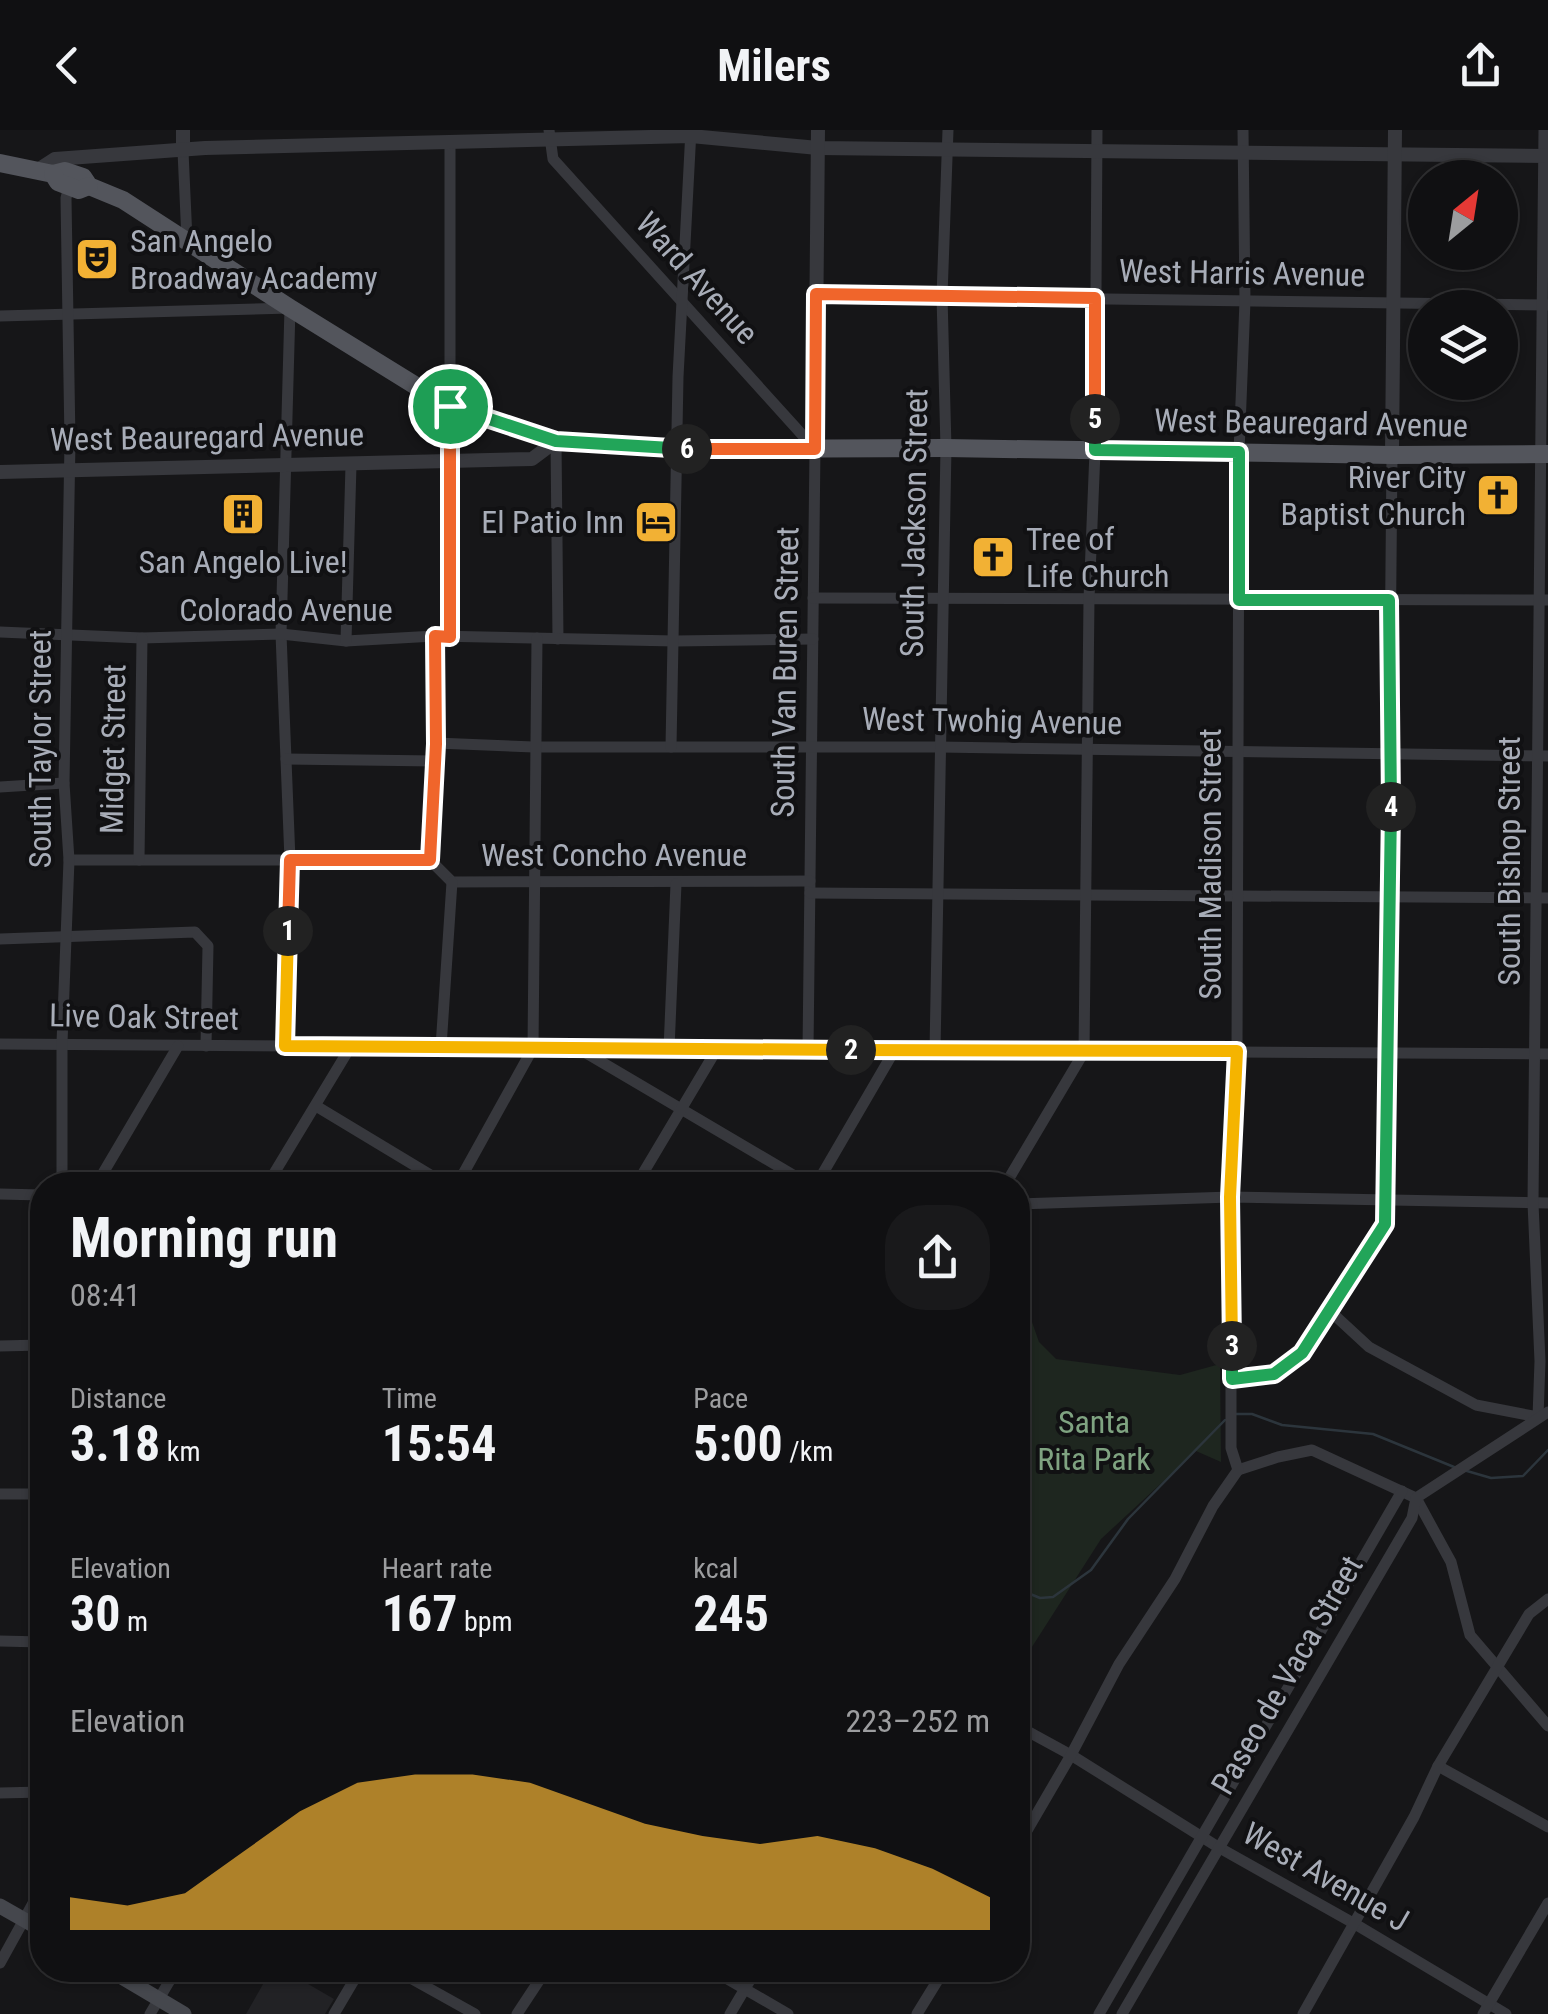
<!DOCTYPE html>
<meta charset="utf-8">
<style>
:root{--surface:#101012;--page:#19191b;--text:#f1f3f6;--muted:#9c9d9f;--line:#303032;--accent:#f2b134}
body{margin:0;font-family:"Roboto Condensed",sans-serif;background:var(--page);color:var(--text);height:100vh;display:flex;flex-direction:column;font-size:38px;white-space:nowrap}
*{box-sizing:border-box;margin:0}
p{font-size:32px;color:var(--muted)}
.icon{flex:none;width:55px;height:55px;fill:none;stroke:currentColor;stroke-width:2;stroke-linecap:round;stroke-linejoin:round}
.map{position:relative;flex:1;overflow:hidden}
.drawer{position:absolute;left:30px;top:1042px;width:1000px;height:810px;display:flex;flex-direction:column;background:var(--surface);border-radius:40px;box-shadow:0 2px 8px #0004,0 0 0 2px var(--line)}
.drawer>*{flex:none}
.needle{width:65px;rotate:30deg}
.tools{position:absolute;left:1408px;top:30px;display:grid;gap:20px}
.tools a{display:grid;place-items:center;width:110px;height:110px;border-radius:50%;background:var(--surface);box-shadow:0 2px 8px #0004,0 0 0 2px var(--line);font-size:50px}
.pin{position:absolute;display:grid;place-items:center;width:85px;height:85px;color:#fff;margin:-42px;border:5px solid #fff;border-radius:50%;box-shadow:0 2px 10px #0007}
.km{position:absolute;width:50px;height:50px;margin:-25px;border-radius:50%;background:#222;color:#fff;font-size:28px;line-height:50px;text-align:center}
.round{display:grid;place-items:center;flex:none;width:105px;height:105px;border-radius:40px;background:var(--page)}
.head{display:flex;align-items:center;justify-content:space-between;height:170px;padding:0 40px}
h1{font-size:55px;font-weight:700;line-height:75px}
.stats{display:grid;grid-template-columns:repeat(3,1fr);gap:15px;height:170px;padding:10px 40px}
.stats div{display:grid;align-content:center}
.stats b{font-size:50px;font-weight:700}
.stats small{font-size:28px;font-weight:400}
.stats p{font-size:28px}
.chart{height:280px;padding:20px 40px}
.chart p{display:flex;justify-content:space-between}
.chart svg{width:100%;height:180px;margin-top:10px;fill:var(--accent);opacity:.7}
header{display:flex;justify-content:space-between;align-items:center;height:130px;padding:0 40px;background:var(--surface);font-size:45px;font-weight:700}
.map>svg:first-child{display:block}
.built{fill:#222225}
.green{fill:#1e261f}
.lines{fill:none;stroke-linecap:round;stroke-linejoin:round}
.stream{stroke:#2c353c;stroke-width:2.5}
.minor{stroke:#37383d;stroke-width:11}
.tertiary{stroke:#37383d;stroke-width:14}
.secondary{stroke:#45474d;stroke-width:15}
.primary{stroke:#53555c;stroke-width:18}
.split-1-casing{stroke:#fff;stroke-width:20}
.split-2-casing{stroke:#fff;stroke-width:20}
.split-3-casing{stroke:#fff;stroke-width:20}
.split-4-casing{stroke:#fff;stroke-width:20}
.split-5-casing{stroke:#fff;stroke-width:20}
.split-6-casing{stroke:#fff;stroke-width:20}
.split-7-casing{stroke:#fff;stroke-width:20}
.split-1{stroke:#f0652b;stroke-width:12}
.split-2{stroke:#f5b400;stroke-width:12}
.split-3{stroke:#f5b400;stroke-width:12}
.split-4{stroke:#22a559;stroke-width:12}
.split-5{stroke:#22a559;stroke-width:12}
.split-6{stroke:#f0652b;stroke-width:12}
.split-7{stroke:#22a559;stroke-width:12}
.labels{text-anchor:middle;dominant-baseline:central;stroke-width:8;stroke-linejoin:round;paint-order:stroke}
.poi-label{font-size:32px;fill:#a8adb8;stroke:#111113;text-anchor:start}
.street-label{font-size:32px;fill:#a8adb8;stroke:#111113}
.park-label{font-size:32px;fill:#7fa381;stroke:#111113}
</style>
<header><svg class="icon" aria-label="back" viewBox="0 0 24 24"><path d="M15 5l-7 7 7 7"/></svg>Milers<svg class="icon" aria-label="share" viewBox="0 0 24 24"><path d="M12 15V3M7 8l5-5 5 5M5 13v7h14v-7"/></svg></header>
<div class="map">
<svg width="1548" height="1884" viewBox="0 0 1548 1884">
<rect width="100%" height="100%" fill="#161618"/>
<polygon class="built" points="271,1840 284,1840 334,1869 325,1884 246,1884"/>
<polygon class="green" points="1018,1152 1039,1212 1056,1229 1180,1245 1220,1234 1221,1332 1196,1321 1101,1409 1030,1520 1018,1512"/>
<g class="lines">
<g class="stream">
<polyline points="1236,1284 1252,1284 1282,1295 1373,1304 1454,1337"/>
<polyline points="1467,1341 1491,1348 1523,1346 1548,1320"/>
<polyline points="1018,1459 1040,1468 1053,1467 1091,1440 1128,1389 1225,1290"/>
</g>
<g class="minor">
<polyline points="549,0 553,29 815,319 808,920"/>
<polyline points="183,21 187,110"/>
<polyline points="816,165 1548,175"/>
<polyline points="0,186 290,178 281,504 290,730 285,916"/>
<polyline points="556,311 558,509"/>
<polyline points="813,468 1548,470"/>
<polyline points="0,502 142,508 281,504 346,511 435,506 675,511 813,509"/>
<polyline points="450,507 450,13"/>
<polyline points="346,511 351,335"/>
<polyline points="436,613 534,617 939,617 1548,626"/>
<polyline points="671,617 678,247 691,0"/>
<polyline points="286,629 435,631"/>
<polyline points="0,657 64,653"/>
<polyline points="69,730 430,730 452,752 810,751"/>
<polyline points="139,730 142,508"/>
<polyline points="430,730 436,613 435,506"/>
<polyline points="810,763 1548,768"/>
<polyline points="0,809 195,802 208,816 206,916"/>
<polyline points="0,914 1548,924"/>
<polyline points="441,917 452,752"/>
<polyline points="669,919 676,754"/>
<polyline points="581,920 810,1055"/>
<polyline points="935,921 946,318 942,166 948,0"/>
<polyline points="316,976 447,1055"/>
<polyline points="62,1055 62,913 69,730 64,653 70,312 66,68 69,56"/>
<polyline points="96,1055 178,916"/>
<polyline points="267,1055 351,916"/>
<polyline points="457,1055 533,918 537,508"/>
<polyline points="636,1055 717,919"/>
<polyline points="816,1055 894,921"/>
<polyline points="1005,1055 1084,922 1089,469 1095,321 1097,0"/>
<polyline points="0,1064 42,1065"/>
<polyline points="1018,1074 1231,1067 1548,1073"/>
<polyline points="1330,1181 1369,1217 1476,1275 1538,1287 1540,1231 1533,1073 1544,0"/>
<polyline points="0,1216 42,1215"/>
<polyline points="1232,1249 1274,1245 1301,1223 1385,1094 1392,325"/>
<polyline points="1238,1340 1278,1327 1312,1320 1416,1368 1451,1432 1470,1505 1548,1596"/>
<polyline points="0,1364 42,1364"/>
<polyline points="0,1511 42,1512"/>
<polyline points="1018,1596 1071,1625 1218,1717 1355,1794 1506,1884"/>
<polyline points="1438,1636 1548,1697"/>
<polyline points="0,1663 42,1662"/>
<polyline points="1018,1716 1071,1625 1119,1534 1175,1449 1213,1376 1238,1340 1231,1318 1231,1067 1237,921 1239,322 1245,171 1243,0"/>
<polyline points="0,1833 42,1757"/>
<polyline points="396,1840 475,1884"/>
<polyline points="712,1840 788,1884"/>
<polyline points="150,1884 176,1840"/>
<polyline points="334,1884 360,1840"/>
<polyline points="517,1884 546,1840"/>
<polyline points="730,1884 756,1840"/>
<polyline points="917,1884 944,1840"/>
<polyline points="1099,1884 1402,1361"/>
<polyline points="1122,1884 1412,1388 1416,1368 1548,1282"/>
<polyline points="1303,1884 1414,1687 1438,1636 1529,1484 1548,1469"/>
<polyline points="1483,1884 1548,1773"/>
</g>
<g class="tertiary">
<polyline points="183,21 183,0"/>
<polyline points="38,40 55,29 205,18 691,6 818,18 1548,26"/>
<polyline points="815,319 818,0"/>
<polyline points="1392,325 1395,0"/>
<polyline points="0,342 532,329 556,311"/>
</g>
<g class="secondary">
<polyline points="0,1776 42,1800"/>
<polyline points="110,1840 184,1884"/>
</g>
<g class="primary">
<polyline points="0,33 53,44 65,41 83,47 89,56 123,70 290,178 450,277 556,311 677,319 946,318 1392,325 1548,324"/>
<polyline points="53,44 58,52 79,60 89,56"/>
</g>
</g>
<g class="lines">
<g class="split-1-casing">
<polyline id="split-1" points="288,801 290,730 430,730 436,614 435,506 450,507 450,276"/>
</g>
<g class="split-2-casing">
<polyline id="split-2" points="288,801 285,916 851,920"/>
</g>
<g class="split-3-casing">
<polyline id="split-3" points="851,920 1237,921 1230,1067 1232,1216"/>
</g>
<g class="split-4-casing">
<polyline id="split-4" points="1232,1216 1232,1249 1274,1244 1302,1223 1385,1094 1391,677"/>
</g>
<g class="split-5-casing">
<polyline id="split-5" points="1095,289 1095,320 1239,322 1239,470 1389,470 1391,677"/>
</g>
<g class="split-6-casing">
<polyline id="split-6" points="687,319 815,319 816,164 1095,168 1095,289"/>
</g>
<g class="split-7-casing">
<polyline id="split-7" points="450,276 556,311 687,319"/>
</g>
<use href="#split-1" class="split-1"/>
<use href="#split-2" class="split-2"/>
<use href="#split-3" class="split-3"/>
<use href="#split-4" class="split-4"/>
<use href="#split-5" class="split-5"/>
<use href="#split-6" class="split-6"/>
<use href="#split-7" class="split-7"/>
</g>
<defs>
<g id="theatre-square" transform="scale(2.25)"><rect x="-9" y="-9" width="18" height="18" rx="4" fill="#f2b134" stroke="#111113"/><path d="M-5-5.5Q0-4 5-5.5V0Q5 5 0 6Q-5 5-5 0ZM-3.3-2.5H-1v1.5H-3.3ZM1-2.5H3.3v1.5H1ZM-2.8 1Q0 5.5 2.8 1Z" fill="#111"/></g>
<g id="church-square" transform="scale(2.25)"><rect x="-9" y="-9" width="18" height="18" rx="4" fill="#f2b134" stroke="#111113"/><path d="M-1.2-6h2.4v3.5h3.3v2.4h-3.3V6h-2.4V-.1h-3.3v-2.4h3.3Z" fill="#111"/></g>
<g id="building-square" transform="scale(2.25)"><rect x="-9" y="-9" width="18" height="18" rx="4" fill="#f2b134" stroke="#111113"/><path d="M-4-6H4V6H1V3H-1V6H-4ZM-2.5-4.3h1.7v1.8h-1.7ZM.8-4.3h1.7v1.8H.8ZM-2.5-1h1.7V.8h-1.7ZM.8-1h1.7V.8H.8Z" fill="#111"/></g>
<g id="hotel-square" transform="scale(2.25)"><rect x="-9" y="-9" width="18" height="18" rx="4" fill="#f2b134" stroke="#111113"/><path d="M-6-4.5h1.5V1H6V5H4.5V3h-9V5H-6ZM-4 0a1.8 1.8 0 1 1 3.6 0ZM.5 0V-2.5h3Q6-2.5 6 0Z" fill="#111"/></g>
</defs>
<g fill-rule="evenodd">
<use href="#theatre-square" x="97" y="129"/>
<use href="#church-square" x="1498" y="365"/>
<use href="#building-square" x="243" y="384"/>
<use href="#hotel-square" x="656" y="392"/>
<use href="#church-square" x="993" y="427"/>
</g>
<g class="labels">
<g class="poi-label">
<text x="130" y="111">San Angelo<tspan x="130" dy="37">Broadway Academy</tspan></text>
<text x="1466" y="347" text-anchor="end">River City<tspan x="1466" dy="37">Baptist Church</tspan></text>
<text x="624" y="392" text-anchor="end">El Patio Inn</text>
<text x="1026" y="409">Tree of<tspan x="1026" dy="37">Life Church</tspan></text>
<text x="243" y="432" text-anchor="middle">San Angelo Live!</text>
</g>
<g class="street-label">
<text transform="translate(1242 143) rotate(1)">West Harris Avenue</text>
<text transform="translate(697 148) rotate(48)">Ward Avenue</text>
<text transform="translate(1311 293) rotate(1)">West Beauregard Avenue</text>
<text transform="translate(207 307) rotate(-1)">West Beauregard Avenue</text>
<text transform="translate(914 393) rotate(-89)">South Jackson Street</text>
<text x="286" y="480">Colorado Avenue</text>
<text transform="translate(785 542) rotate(-89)">South Van Buren Street</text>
<text transform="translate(992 591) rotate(1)">West Twohig Avenue</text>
<text transform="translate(40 619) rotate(-90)">South Taylor Street</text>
<text transform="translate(113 619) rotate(-89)">Midget Street</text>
<text x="614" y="725">West Concho Avenue</text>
<text transform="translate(1509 731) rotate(-90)">South Bishop Street</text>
<text transform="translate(1210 734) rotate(-90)">South Madison Street</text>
<text transform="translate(144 887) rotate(1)">Live Oak Street</text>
<text transform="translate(1287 1545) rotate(-60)">Paseo de Vaca Street</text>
<text transform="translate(1326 1747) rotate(30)">West Avenue J</text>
</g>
<g class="park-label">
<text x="1094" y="1292">Santa<tspan x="1094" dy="37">Rita Park</tspan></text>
</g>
</g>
</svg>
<div class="tools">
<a><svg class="needle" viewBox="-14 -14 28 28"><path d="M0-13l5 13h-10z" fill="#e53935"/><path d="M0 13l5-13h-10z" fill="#9c9d9f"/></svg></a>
<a><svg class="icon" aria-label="layers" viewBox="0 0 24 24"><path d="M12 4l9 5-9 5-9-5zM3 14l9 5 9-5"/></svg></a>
</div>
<div class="pin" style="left:450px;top:276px;background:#1e9e55"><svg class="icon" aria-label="arrive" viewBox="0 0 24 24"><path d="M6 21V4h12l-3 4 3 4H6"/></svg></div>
<b class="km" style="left:288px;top:801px">1</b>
<b class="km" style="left:851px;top:920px">2</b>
<b class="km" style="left:1232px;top:1216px">3</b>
<b class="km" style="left:1391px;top:677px">4</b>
<b class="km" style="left:1095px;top:289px">5</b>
<b class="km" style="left:687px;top:319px">6</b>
<section class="drawer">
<div class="head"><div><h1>Morning run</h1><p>08:41</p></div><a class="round"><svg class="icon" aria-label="share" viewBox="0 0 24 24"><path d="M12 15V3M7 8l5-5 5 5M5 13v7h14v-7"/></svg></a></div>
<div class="stats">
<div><p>Distance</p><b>3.18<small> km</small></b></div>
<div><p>Time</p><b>15:54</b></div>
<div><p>Pace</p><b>5:00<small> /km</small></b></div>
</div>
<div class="stats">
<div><p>Elevation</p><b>30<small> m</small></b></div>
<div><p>Heart rate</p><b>167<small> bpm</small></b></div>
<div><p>kcal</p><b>245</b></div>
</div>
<div class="chart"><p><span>Elevation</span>223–252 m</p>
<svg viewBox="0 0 160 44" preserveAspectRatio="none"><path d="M0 44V36L10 38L20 35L30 25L40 15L50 8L60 6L70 6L80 8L90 13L100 18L110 21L120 23L130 21L140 24L150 29L160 36V44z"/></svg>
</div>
</section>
</div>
